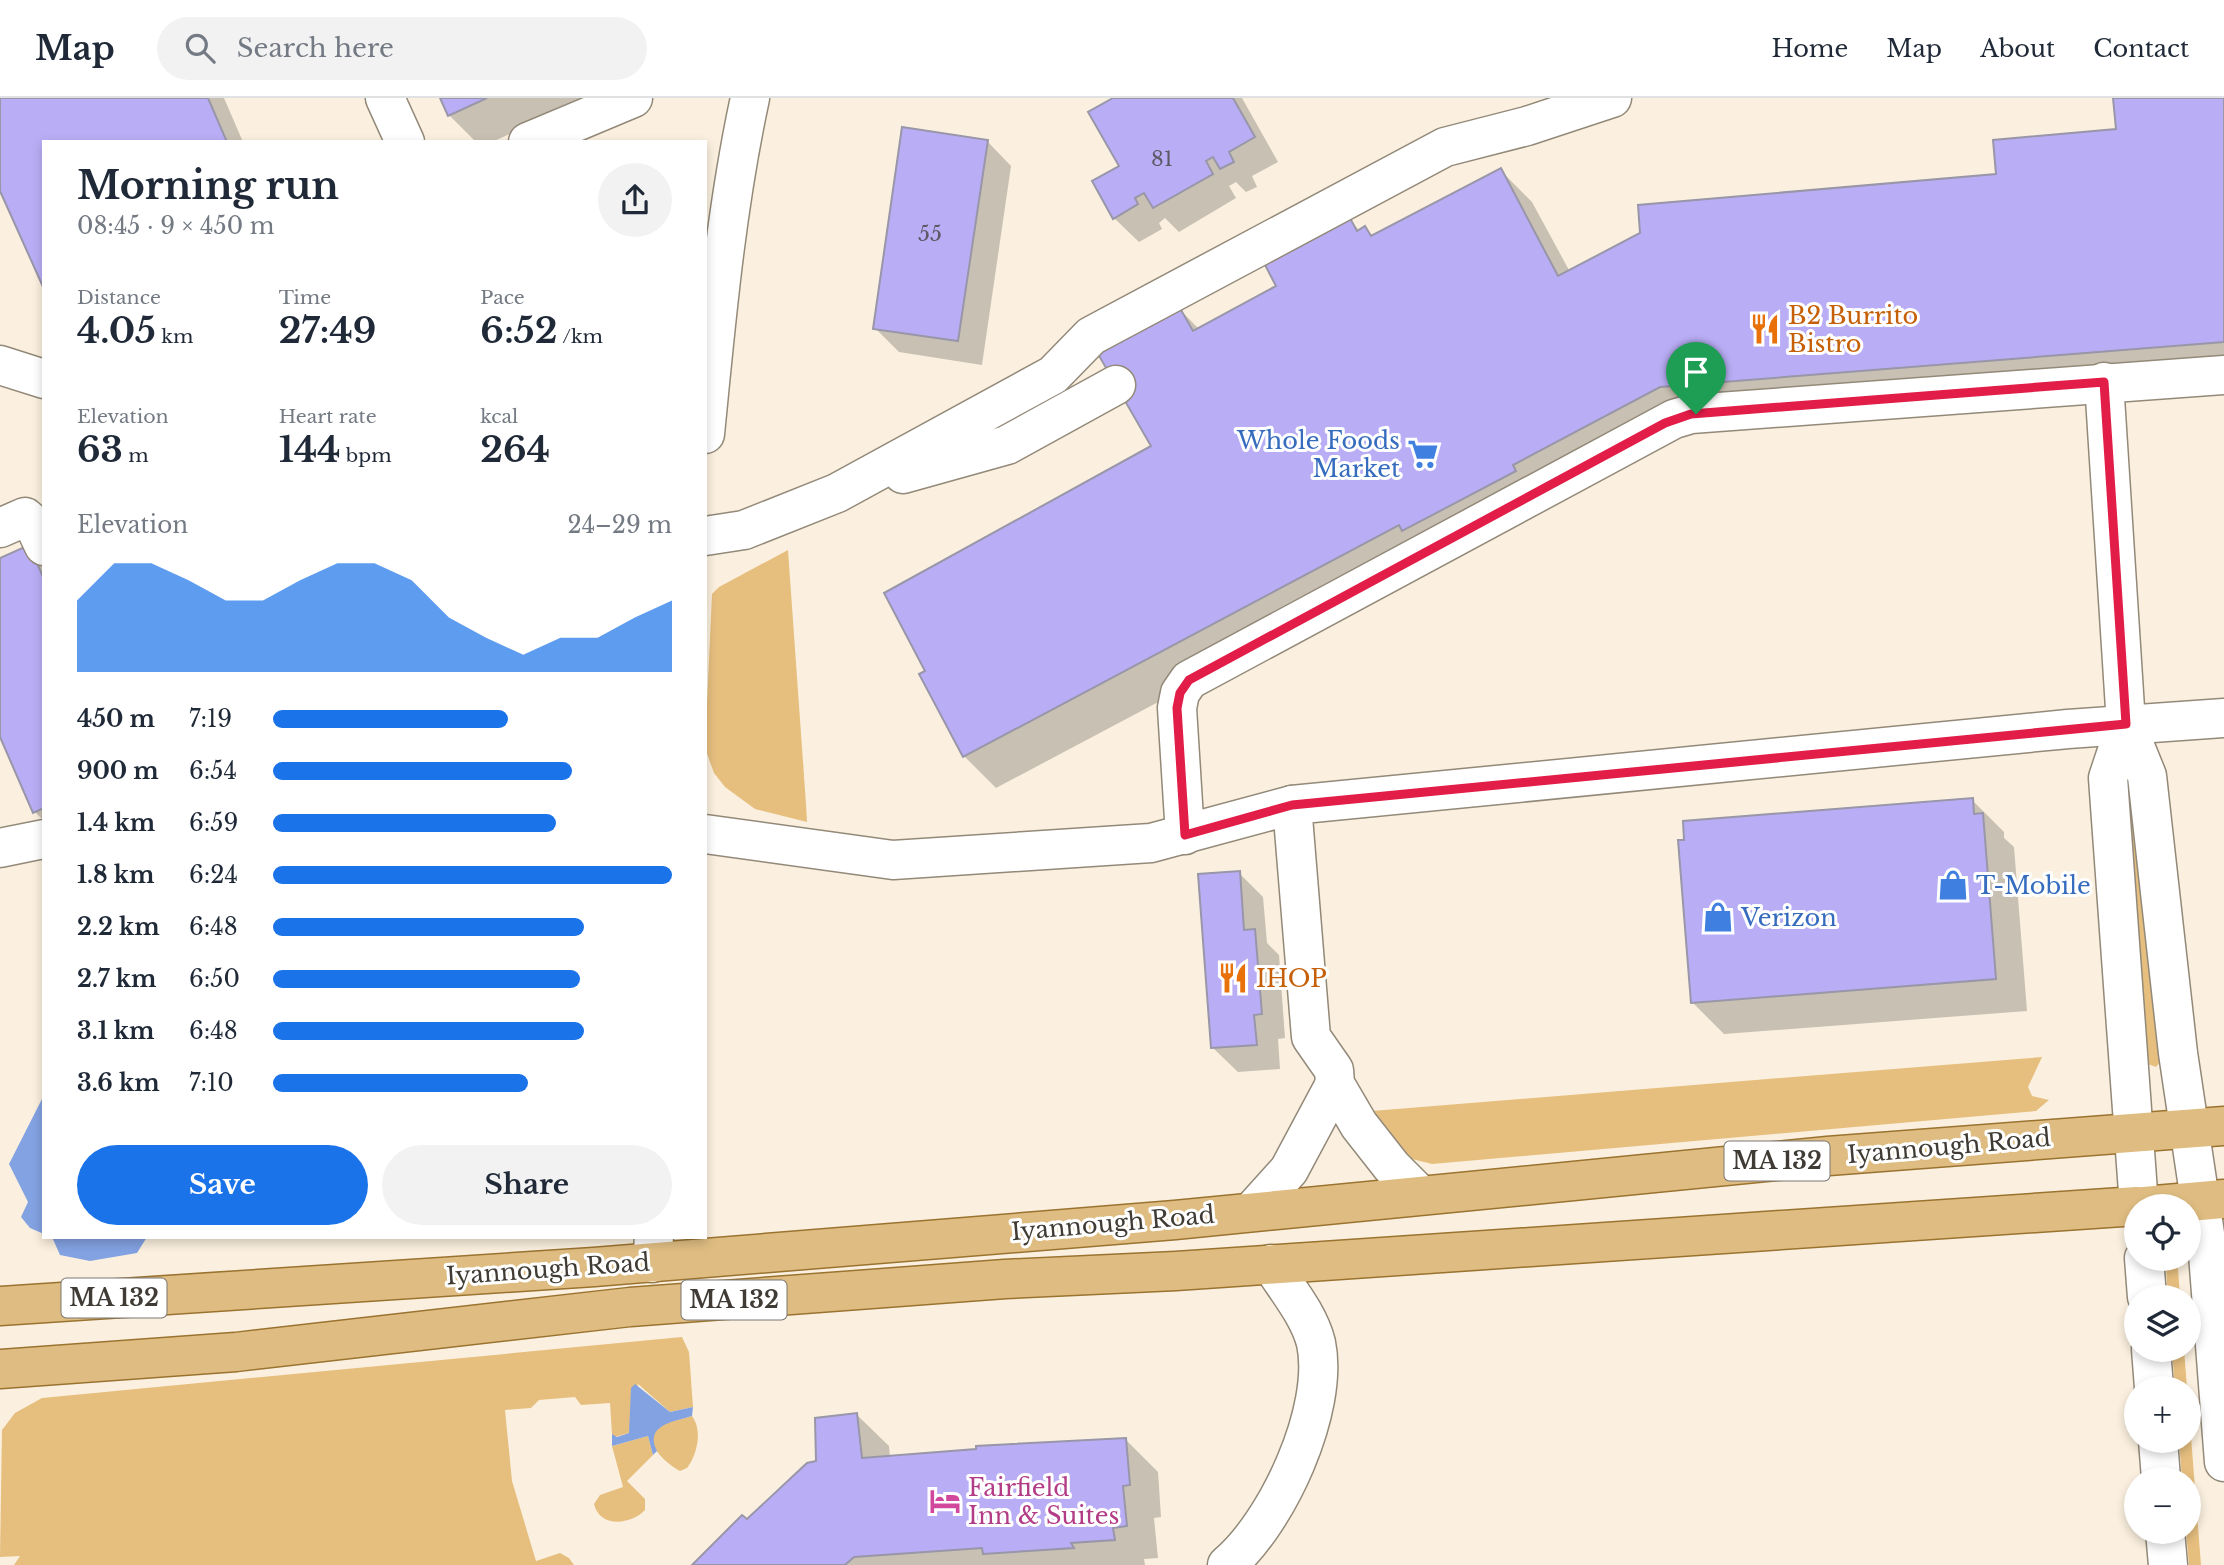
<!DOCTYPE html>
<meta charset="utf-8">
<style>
:root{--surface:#fff;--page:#f2f2f3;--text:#1f2937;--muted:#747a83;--line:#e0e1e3;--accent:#1a73e8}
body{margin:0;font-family:"Libre Baskerville",serif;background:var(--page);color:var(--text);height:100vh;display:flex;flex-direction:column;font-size:26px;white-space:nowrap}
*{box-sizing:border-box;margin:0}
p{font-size:23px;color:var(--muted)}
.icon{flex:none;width:38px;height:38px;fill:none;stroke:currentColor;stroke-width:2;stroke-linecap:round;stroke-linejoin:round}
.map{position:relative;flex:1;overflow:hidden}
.panel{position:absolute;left:42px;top:42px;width:665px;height:1099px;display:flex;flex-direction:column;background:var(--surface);border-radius:0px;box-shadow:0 4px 10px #0003}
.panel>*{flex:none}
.buttons{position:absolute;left:2124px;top:1096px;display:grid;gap:14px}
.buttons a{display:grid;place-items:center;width:77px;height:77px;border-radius:50%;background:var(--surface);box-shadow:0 4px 10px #0003;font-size:35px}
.pin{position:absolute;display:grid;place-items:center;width:60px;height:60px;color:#fff;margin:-72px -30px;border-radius:50% 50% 50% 0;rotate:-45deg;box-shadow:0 0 7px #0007}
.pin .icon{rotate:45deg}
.round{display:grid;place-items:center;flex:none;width:74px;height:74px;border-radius:37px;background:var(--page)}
.headline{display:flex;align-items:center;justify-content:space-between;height:119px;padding:0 35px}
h1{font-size:38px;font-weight:800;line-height:52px}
.stats{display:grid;grid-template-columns:repeat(3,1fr);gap:10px;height:119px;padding:7px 35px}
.stats div{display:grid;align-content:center}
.stats b{font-size:35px;font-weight:800}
.stats small{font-size:19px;font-weight:400}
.stats p{font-size:19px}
.chart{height:196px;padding:14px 35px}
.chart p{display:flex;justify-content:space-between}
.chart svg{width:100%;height:126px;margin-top:7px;fill:var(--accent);opacity:.7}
.button{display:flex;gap:14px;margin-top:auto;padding:14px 35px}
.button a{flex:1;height:80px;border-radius:42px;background:var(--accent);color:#fff;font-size:28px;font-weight:800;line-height:80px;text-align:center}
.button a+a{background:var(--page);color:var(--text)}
ul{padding:0 35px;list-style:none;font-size:23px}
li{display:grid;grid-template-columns:112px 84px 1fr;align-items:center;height:52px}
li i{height:18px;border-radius:9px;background:var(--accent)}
header{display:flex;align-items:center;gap:42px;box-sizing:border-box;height:98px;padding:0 35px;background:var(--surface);border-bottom:2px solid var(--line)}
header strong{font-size:33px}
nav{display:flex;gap:38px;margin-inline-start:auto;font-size:24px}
.search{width:490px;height:63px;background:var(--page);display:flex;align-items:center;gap:18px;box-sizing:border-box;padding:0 24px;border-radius:38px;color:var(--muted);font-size:26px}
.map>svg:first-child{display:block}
.green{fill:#e6bf7f}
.water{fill:#83a2e2}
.shadow{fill:#0003}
.building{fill:#b9aef6;stroke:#9896a8;stroke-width:2}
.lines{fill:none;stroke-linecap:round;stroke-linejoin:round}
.minor-casing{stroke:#938979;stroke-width:41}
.major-casing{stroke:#9a7331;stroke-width:41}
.minor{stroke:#fff;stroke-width:38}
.major{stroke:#dfbd82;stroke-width:38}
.route-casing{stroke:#fff;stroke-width:14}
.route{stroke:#e11d48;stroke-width:9}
.labels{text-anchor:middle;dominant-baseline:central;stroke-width:6;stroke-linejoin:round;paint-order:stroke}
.number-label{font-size:21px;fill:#5e5865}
.shield{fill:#fff;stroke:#797672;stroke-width:2}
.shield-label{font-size:23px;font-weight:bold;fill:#403c35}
.food-label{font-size:24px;fill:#c56008;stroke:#fff;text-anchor:start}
.shop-label{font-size:24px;fill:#366cbe;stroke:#fff;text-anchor:start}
.street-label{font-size:24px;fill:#403c35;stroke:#fff}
.hotel-label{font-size:24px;fill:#b23c85;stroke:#fff;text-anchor:start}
</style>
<header>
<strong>Map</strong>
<div class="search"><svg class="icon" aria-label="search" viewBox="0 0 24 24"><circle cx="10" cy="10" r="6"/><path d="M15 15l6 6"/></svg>Search here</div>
<nav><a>Home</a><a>Map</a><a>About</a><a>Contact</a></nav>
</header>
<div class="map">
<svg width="2224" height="1467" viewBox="0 0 2224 1467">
<rect width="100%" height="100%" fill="#fbf0df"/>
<g class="green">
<polygon points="788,452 806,706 807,724 755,711 725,689 714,675 705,650 712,496 719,489"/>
<polygon points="2132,689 2161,963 2156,969 2148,966 2128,692"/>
<polygon points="2042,959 2028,989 2032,998 2049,1002 2036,1013 1432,1066 1408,1060 1372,1013"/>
<polygon points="2172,1164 2178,1170 2180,1199 2168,1199 2166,1169"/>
<polygon points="682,1239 689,1254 693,1309 670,1314 638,1286 629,1335 615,1339 612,1336 610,1305 581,1307 575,1299 539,1302 531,1310 505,1312 512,1383 536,1463 560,1455 569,1460 574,1467 14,1467 20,1458 0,1459 2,1332 15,1315 42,1300"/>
<polygon points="2172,1251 2184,1251 2187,1290 2175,1290"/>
<polygon points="2189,1313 2201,1467 2189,1467 2186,1433 2189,1433 2189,1381 2182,1381 2179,1342 2189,1342"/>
<path d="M692 1318C703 1333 697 1357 687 1370L680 1373C667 1366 640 1344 659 1329 667 1323 683 1321 692 1318Z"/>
<path d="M648 1338 653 1357 627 1383 645 1401V1412C632 1426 600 1431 594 1406L600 1397 623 1389 612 1348Z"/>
</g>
<g class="water">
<polygon points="44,997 44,1136 30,1130 21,1119 28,1104 9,1066"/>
<polygon points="52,1139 147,1139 137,1155 90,1163 60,1157"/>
<path d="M635 1286 670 1314 693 1309 692 1318C673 1324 644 1327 657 1353L653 1357 648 1338 612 1348V1336L617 1339 629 1335 631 1290Z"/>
</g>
<g class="shadow">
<polygon points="0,0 224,0 243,44 44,44 0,89"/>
<polygon points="442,0 587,0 492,44 476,44 449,17"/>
<polygon points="1117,0 1242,0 1278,64 1252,78 1257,89 1246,94 1236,84 1229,88 1236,100 1179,134 1165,120 1159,125 1162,131 1139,144 1114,120 1121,69"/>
<polygon points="2115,0 2224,0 2224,278 1692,321 996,690 964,658 927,574 1154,349 1180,212 1199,231 1279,189 1349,122 1360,133 1365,130 1374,139 1500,72 1532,104 1570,174 1997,78 2117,33"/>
<polygon points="987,43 1011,68 982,267 899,254 875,230"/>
<polygon points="0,462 44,465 44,723 35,714 0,635"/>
<polygon points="1972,702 2004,734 2004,740 2014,749 2027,913 1724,936 1692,904"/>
<polygon points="1239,775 1263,799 1267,845 1279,857 1285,940 1278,941 1280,971 1238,974 1213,950"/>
<polygon points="857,1317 889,1348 890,1360 1126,1342 1158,1374 1161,1419 1154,1420 1158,1460 1144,1461 1145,1467 694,1467 817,1365"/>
</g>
<g class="building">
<polygon points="0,0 208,0 227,44 44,44 44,191 0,93"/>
<polygon points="440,0 487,0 448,18"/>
<polygon points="1113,0 1233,0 1255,39 1229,54 1234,64 1220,71 1213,59 1206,63 1213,76 1153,110 1144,95 1135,100 1138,106 1113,121 1092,83 1119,68 1088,14"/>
<polygon points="2113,0 2224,0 2224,244 1660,289 1513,367 1516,373 1402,433 1399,427 963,659 919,576 925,573 884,495 1151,348 1098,256 1180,210 1193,233 1276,188 1264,165 1350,120 1357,133 1365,128 1371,138 1501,70 1558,178 1640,135 1638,107 1996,76 1993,42 2116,31"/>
<polygon points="902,29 988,42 958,243 873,231"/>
<polygon points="29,447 44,481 44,710 33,715 0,639 0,460"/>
<polygon points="1973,700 1974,716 1983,715 1996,881 1691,905 1678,742 1684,742 1683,723"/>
<polygon points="1240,773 1244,832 1255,831 1262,916 1254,917 1257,947 1211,950 1198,776"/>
<polygon points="857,1315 862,1360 976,1351 976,1348 1126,1340 1130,1387 1123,1388 1127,1428 1113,1430 1115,1442 1071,1445 1074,1450 983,1456 982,1450 854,1459 845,1467 692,1467 742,1417 747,1421 807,1365 816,1363 815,1320"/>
</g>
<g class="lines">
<g class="minor-casing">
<g id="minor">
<polyline points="385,0 405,44"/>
<polyline points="528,44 633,0"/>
<polyline points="0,267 44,281"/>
<polyline points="2104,284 2126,626 2147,678 2178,955 2208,1156 2224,1364"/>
<path d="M705 336C716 224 726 111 750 0"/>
<polyline points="903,376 1007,347 1116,287"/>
<polyline points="0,430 25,419 34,427 44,448"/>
<polyline points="705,438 744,432 837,395 1053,277 1091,238 1445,49 1527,28 1612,0"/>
<polyline points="2126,626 2108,680 2139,1108"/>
<polyline points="705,736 893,762 1151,745 1292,707"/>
<polyline points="1185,737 1177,610 1180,595 1189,582 1674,321 1691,316 2224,277"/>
<polyline points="0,750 44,741"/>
<polyline points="1419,1096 1392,1069 1359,1027 1335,986 1334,972 1311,939 1292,707 2068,631 2224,620"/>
<polyline points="1253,1112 1289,1072 1335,986"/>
<polyline points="2144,1160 2147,1199"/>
<polyline points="652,1165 654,1139"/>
<polyline points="2151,1251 2154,1290"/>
<polyline points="2158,1342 2161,1381"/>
<polyline points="2165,1433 2168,1467"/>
<path d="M1227 1467C1277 1425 1330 1311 1316 1245 1309 1217 1287 1191 1271 1166"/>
</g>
</g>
<g class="major-casing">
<g id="major">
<polyline points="2144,1108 2224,1101"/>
<polyline points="0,1208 594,1169 1175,1122 1828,1058 2224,1028"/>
<polyline points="0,1271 236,1254 630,1209 1005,1181 1176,1173 2137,1108"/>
</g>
</g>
<use href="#minor" class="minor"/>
<use href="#major" class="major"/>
</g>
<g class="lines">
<g class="route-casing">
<polygon id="route" points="2104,284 2126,626 1292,707 1185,737 1177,610 1180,595 1189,582 1665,325 1691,316"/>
</g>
<use href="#route" class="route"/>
</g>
<defs>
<g id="restaurant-bare" transform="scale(2.415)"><path d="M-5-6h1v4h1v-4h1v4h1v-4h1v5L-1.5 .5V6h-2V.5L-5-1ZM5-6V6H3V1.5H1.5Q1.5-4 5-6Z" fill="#e8710a" stroke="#fff" stroke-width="2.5" paint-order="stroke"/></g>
<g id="supermarket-bare" transform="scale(2.415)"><path d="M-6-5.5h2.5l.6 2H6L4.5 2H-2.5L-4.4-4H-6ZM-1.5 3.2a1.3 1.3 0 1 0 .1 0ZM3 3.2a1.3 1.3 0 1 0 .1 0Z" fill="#3f7fe0" stroke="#fff" stroke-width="2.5" paint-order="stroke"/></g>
<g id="shop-bare" transform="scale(2.415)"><path d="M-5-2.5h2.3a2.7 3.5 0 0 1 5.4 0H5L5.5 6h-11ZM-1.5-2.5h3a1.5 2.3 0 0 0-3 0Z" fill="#3f7fe0" stroke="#fff" stroke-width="2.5" paint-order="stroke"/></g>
<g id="hotel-bare" transform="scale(2.415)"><path d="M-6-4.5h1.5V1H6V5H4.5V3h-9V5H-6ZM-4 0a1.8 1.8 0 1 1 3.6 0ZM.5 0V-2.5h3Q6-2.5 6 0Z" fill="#d1479c" stroke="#fff" stroke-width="2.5" paint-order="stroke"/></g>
</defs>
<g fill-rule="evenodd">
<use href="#restaurant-bare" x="1765" y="231"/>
<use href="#supermarket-bare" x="1423" y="356"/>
<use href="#shop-bare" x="1953" y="787"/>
<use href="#shop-bare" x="1718" y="819"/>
<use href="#restaurant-bare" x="1233" y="880"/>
<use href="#hotel-bare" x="945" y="1403"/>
</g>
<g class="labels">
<g class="number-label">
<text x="1162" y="61">81</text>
<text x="930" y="136">55</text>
</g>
<g class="shield">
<rect x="1724.5" y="1043.5" width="105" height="39" rx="5"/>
<rect x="61.5" y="1180.5" width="105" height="39" rx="5"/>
<rect x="681.5" y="1182.5" width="105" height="39" rx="5"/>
</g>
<g class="shield-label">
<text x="1777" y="1063">MA 132</text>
<text x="114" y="1200">MA 132</text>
<text x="734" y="1202">MA 132</text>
</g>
<g class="food-label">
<text x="1788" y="217">B2 Burrito<tspan x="1788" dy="28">Bistro</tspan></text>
<text x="1256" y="880">IHOP</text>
</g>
<g class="shop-label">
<text x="1400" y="342" text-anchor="end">Whole Foods<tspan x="1400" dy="28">Market</tspan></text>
<text x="1976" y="787">T-Mobile</text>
<text x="1741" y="819">Verizon</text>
</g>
<g class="street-label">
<text transform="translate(1949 1048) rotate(-5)">Iyannough Road</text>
<text transform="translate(1113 1125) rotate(-5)">Iyannough Road</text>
<text transform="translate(548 1171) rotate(-4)">Iyannough Road</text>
</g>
<g class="hotel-label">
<text x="968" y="1389">Fairfield<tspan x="968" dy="28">Inn &amp; Suites</tspan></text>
</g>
</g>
</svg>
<div class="buttons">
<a><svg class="icon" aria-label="locate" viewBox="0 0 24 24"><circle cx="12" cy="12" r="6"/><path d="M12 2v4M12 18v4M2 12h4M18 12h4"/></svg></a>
<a><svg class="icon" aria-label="layers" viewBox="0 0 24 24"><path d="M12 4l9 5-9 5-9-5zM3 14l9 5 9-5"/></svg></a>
<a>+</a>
<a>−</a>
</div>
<div class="pin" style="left:1696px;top:316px;background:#1e9e55"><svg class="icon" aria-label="arrive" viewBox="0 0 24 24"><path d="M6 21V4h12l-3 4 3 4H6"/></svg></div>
<section class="panel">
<div class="headline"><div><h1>Morning run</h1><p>08:45 · 9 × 450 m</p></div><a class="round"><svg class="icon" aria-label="share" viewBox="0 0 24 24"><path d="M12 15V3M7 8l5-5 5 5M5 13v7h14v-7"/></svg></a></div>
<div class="stats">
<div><p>Distance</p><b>4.05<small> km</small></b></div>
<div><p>Time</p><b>27:49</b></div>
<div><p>Pace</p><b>6:52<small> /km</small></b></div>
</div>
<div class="stats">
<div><p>Elevation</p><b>63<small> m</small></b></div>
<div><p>Heart rate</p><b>144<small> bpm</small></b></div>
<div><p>kcal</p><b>264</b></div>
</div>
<div class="chart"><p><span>Elevation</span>24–29 m</p>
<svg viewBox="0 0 160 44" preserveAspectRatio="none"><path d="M0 44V19L10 6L20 6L30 12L40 19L50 19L60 12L70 6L80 6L90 12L100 25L110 32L120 38L130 32L140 32L150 25L160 19V44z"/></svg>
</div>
<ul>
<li><b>450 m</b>7:19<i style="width:59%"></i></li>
<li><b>900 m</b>6:54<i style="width:75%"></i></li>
<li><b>1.4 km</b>6:59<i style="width:71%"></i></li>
<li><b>1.8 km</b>6:24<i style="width:100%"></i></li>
<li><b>2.2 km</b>6:48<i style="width:78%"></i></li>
<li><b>2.7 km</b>6:50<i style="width:77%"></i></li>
<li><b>3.1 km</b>6:48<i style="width:78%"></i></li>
<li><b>3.6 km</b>7:10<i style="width:64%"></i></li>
</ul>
<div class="button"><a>Save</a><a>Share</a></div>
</section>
</div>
